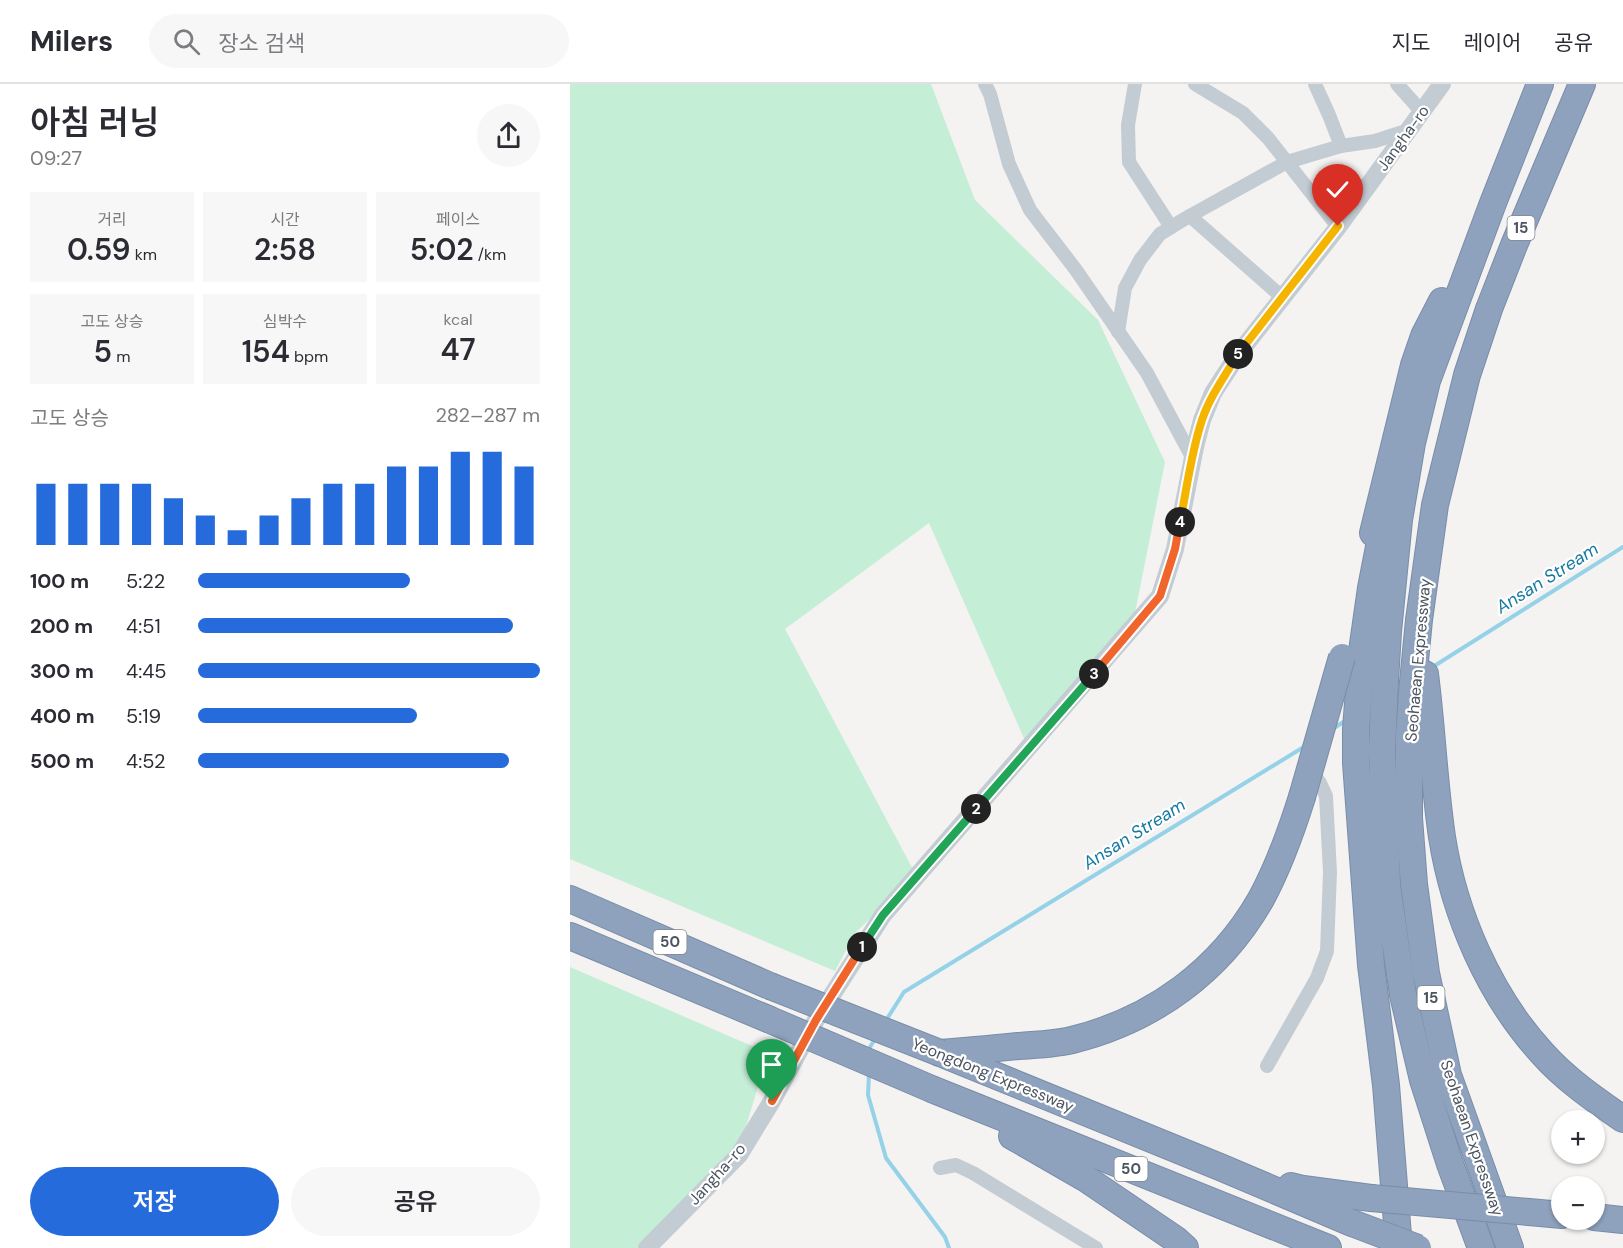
<!DOCTYPE html>
<html lang="ko">
<meta charset="utf-8">
<style>
:root{--surface:#fff;--page:#f7f7f7;--text:#2b2b33;--muted:#7c7c81;--line:#e1e1e2;--accent:#266bdb}
body{margin:0;font-family:"DM Sans","Noto Sans KR",sans-serif;background:var(--page);color:var(--text);height:100vh;display:flex;flex-direction:column;font-size:22px;white-space:nowrap}
*{box-sizing:border-box;margin:0}
p{font-size:20px;color:var(--muted)}
.icon{flex:none;width:33px;height:33px;fill:none;stroke:currentColor;stroke-width:2;stroke-linecap:round;stroke-linejoin:round}
.map{position:relative;flex:1;overflow:hidden}
.panel{display:flex;flex-direction:column;background:var(--surface);width:570px}
.panel>*{flex:none}
.fabs{position:absolute;left:981px;top:1026px;display:grid;gap:12px}
.fabs a{display:grid;place-items:center;width:54px;height:54px;border-radius:50%;background:var(--surface);box-shadow:0 2px 4px #0004;font-size:30px}
.pin{position:absolute;display:grid;place-items:center;width:51px;height:51px;color:#fff;margin:-62px -26px;border-radius:50% 50% 50% 0;rotate:-45deg;box-shadow:0 0 6px #0007}
.pin .icon{rotate:45deg}
.km{position:absolute;width:30px;height:30px;margin:-15px;border-radius:50%;background:#222;color:#fff;font-size:16px;line-height:30px;text-align:center}
.round{display:grid;place-items:center;flex:none;width:63px;height:63px;border-radius:32px;background:var(--page)}
.headline{display:flex;align-items:center;justify-content:space-between;height:102px;padding:0 30px}
h1{font-size:33px;font-weight:600;line-height:45px}
.metrics{display:grid;grid-template-columns:repeat(3,1fr);gap:9px;height:102px;padding:6px 30px}
.metrics div{display:grid;align-content:center;border-radius:0px;background:var(--page);text-align:center}
.metrics b{font-size:30px;font-weight:600}
.metrics small{font-size:16px;font-weight:400}
.metrics p{font-size:16px}
.chart{height:168px;padding:12px 30px}
.chart p{display:flex;justify-content:space-between}
.chart svg{width:100%;height:108px;margin-top:6px;stroke:var(--accent);stroke-width:6}
.action{display:flex;gap:12px;margin-top:auto;padding:12px 30px}
.action a{flex:1;height:69px;border-radius:36px;background:var(--accent);color:#fff;font-size:24px;font-weight:600;line-height:69px;text-align:center}
.action a+a{background:var(--page);color:var(--text)}
ul{padding:0 30px;list-style:none;font-size:20px}
li{display:grid;grid-template-columns:96px 72px 1fr;align-items:center;height:45px}
li i{height:15px;border-radius:8px;background:var(--accent)}
header{display:flex;align-items:center;gap:36px;box-sizing:border-box;height:84px;padding:0 30px;background:var(--surface);border-bottom:2px solid var(--line)}
header strong{font-size:28px}
nav{display:flex;gap:33px;margin-inline-start:auto;font-size:21px}
.search{width:420px;height:54px;background:var(--page);display:flex;align-items:center;gap:15px;box-sizing:border-box;padding:0 21px;border-radius:33px;color:var(--muted);font-size:22px}
main{display:flex;flex:1;min-height:0}
.map>svg:first-child{display:block}
.green{fill:#c5eed7}
.lines{fill:none;stroke-linecap:round;stroke-linejoin:round}
.stream{stroke:#95d2e8;stroke-width:4}
.motorway-casing{stroke:#798da9;stroke-width:28}
.minor{stroke:#c4ccd3;stroke-width:14}
.tertiary{stroke:#c4ccd3;stroke-width:18}
.motorway{stroke:#8ea2bd;stroke-width:26}
.motorway-bridge-casing{stroke:#798da9;stroke-width:28;stroke-linecap:butt}
.motorway-bridge{stroke:#8ea2bd;stroke-width:26}
.split-1-casing{stroke:#fff;stroke-width:12}
.split-2-casing{stroke:#fff;stroke-width:12}
.split-3-casing{stroke:#fff;stroke-width:12}
.split-4-casing{stroke:#fff;stroke-width:12}
.split-5-casing{stroke:#fff;stroke-width:12}
.split-6-casing{stroke:#fff;stroke-width:12}
.split-1{stroke:#f0652b;stroke-width:8}
.split-2{stroke:#22a559;stroke-width:8}
.split-3{stroke:#22a559;stroke-width:8}
.split-4{stroke:#f0652b;stroke-width:8}
.split-5{stroke:#f5b400;stroke-width:8}
.split-6{stroke:#f5b400;stroke-width:8}
.labels{text-anchor:middle;dominant-baseline:central;stroke-width:4.5;stroke-linejoin:round;paint-order:stroke}
.shield{fill:#fff;stroke:#81878f;stroke-width:1.5}
.shield-label{font-size:15px;font-weight:bold;fill:#4b545f}
.street-label{font-size:16px;fill:#4b545f;stroke:#fff}
.water-label{font-size:18px;font-style:italic;fill:#167aa0;stroke:#fff}
</style>
<header>
<strong>Milers</strong>
<div class="search"><svg class="icon" aria-label="search" viewBox="0 0 24 24"><circle cx="10" cy="10" r="6"/><path d="M15 15l6 6"/></svg>장소 검색</div>
<nav><a>지도</a><a>레이어</a><a>공유</a></nav>
</header>
<main>
<section class="panel">
<div class="headline"><div><h1>아침 러닝</h1><p>09:27</p></div><a class="round"><svg class="icon" aria-label="share" viewBox="0 0 24 24"><path d="M12 15V3M7 8l5-5 5 5M5 13v7h14v-7"/></svg></a></div>
<div class="metrics">
<div><p>거리</p><b>0.59<small> km</small></b></div>
<div><p>시간</p><b>2:58</b></div>
<div><p>페이스</p><b>5:02<small> /km</small></b></div>
</div>
<div class="metrics">
<div><p>고도 상승</p><b>5<small> m</small></b></div>
<div><p>심박수</p><b>154<small> bpm</small></b></div>
<div><p>kcal</p><b>47</b></div>
</div>
<div class="chart"><p><span>고도 상승</span>282–287 m</p>
<svg viewBox="0 0 160 44" preserveAspectRatio="none"><path d="M5 44V19M15 44V19M25 44V19M35 44V19M45 44V25M55 44V32M65 44V38M75 44V32M85 44V25M95 44V19M105 44V19M115 44V12M125 44V12M135 44V6M145 44V6M155 44V12"/></svg>
</div>
<ul>
<li><b>100 m</b>5:22<i style="width:62%"></i></li>
<li><b>200 m</b>4:51<i style="width:92%"></i></li>
<li><b>300 m</b>4:45<i style="width:100%"></i></li>
<li><b>400 m</b>5:19<i style="width:64%"></i></li>
<li><b>500 m</b>4:52<i style="width:91%"></i></li>
</ul>
<div class="action"><a>저장</a><a>공유</a></div>
</section>
<div class="map">
<svg width="1053" height="1164" viewBox="0 0 1053 1164">
<rect width="100%" height="100%" fill="#f4f3f2"/>
<g class="green">
<polygon points="0,0 361,0 405,116 528,236 595,378 562,544 460,668 359,439 215,545 346,791 285,849 265,887 0,775"/>
<polygon points="0,883 198,969 169,1066 73,1164 0,1164"/>
</g>
<g class="lines">
<g class="stream">
<polyline points="861,584 1053,463"/>
<polyline points="761,646 778,635"/>
<polyline points="315,938 334,908 737,661"/>
<polyline points="300,970 300,963 307,952"/>
<polyline points="299,990 298,1011 316,1074 375,1153 379,1164"/>
</g>
<g class="motorway-casing">
<g id="motorway">
<polyline points="815,432 801,504 792,567 786,645 786,679 801,881 816,1001 829,1164"/>
<polyline points="803,449 844,281 854,252 872,217"/>
<path d="M855 590C862 644 864 699 872 753 884 830 919 911 972 969 995 995 1024 1015 1053 1035"/>
<polyline points="0,815 200,902"/>
<polyline points="0,852 198,935"/>
<path d="M370 969C396 967 422 965 448 962 466 961 485 960 502 956 583 936 650 887 691 815 709 782 721 748 732 713"/>
<polyline points="375,971 650,1083 782,1139"/>
<polyline points="364,1006 758,1164"/>
<polyline points="442,1052 515,1094 605,1155 615,1164"/>
<polyline points="721,1102 733,1105 801,1114"/>
<polyline points="959,1128 992,1131"/>
<polyline points="1024,1133 1053,1136"/>
<polyline points="911,1164 880,1080 853,996 833,911 817,801 812,666 815,598 818,548 829,436 842,359 857,297 923,119 970,0"/>
<polyline points="940,1164 878,991 856,889 844,800 839,734 839,652 842,608 849,536 865,421 897,291 919,225 944,161 1012,0"/>
</g>
</g>
<g class="minor">
<polyline points="415,0 420,10 439,80 460,126 506,186 577,289 623,375"/>
<polyline points="565,0 558,41 559,78 601,143"/>
<polyline points="625,0 673,29 698,54 768,143"/>
<polyline points="745,0 759,31 771,62"/>
<polyline points="827,0 852,28"/>
<polyline points="620,132 712,213"/>
<polyline points="548,248 555,204 570,176 590,150 616,134 717,78 771,62 805,57 839,46"/>
<polyline points="697,982 747,894 757,867 760,788 756,712 750,699 739,684"/>
<polyline points="370,1084 386,1081 403,1089 526,1164"/>
</g>
<polyline class="tertiary" points="77,1164 169,1071 202,1017 246,936 313,831 590,512 605,465 625,363 632,336 643,309 669,269 768,143 872,0"/>
<use href="#motorway" class="motorway"/>
<g class="motorway-bridge-casing">
<g id="motorway-bridge">
<polyline points="732,713 772,573"/>
<polyline points="200,902 370,969"/>
<polyline points="198,935 364,1006"/>
<polyline points="801,1114 959,1128"/>
<polyline points="782,1139 848,1164"/>
</g>
</g>
<use href="#motorway-bridge" class="motorway-bridge"/>
</g>
<g class="lines">
<g class="split-1-casing">
<polyline id="split-1" points="202,1017 246,936 292,863"/>
</g>
<g class="split-2-casing">
<polyline id="split-2" points="292,863 313,831 406,725"/>
</g>
<g class="split-3-casing">
<polyline id="split-3" points="406,725 524,590"/>
</g>
<g class="split-4-casing">
<polyline id="split-4" points="524,590 590,512 605,465 610,438"/>
</g>
<g class="split-5-casing">
<path id="split-5" d="M610 438C617 404 621 369 632 336 640 312 655 292 668 270"/>
</g>
<g class="split-6-casing">
<polyline id="split-6" points="668,270 768,142"/>
</g>
<use href="#split-1" class="split-1"/>
<use href="#split-2" class="split-2"/>
<use href="#split-3" class="split-3"/>
<use href="#split-4" class="split-4"/>
<use href="#split-5" class="split-5"/>
<use href="#split-6" class="split-6"/>
</g>
<g class="labels">
<g class="shield">
<rect x="937.5" y="132" width="27" height="24" rx="4.5"/>
<rect x="83.5" y="846" width="33" height="24" rx="4.5"/>
<rect x="847.5" y="902" width="27" height="24" rx="4.5"/>
<rect x="544.5" y="1073" width="33" height="24" rx="4.5"/>
</g>
<g class="shield-label">
<text x="951" y="144">15</text>
<text x="100" y="858">50</text>
<text x="861" y="914">15</text>
<text x="561" y="1085">50</text>
</g>
<g class="street-label">
<text transform="translate(833 54) rotate(-54)">Jangha-ro</text>
<text transform="translate(848 576) rotate(-85)">Seohaean Expressway</text>
<text transform="translate(423 991) rotate(22)">Yeongdong Expressway</text>
<text transform="translate(902 1054) rotate(71)">Seohaean Expressway</text>
<text transform="translate(147 1090) rotate(-48)">Jangha-ro</text>
</g>
<g class="water-label">
<text transform="translate(977 494) rotate(-32)">Ansan Stream</text>
<text transform="translate(564 750) rotate(-32)">Ansan Stream</text>
</g>
</g>
</svg>
<div class="fabs">
<a>+</a>
<a>−</a>
</div>
<div class="pin" style="left:202px;top:1017px;background:#1e9e55"><svg class="icon" aria-label="arrive" viewBox="0 0 24 24"><path d="M6 21V4h12l-3 4 3 4H6"/></svg></div>
<div class="pin" style="left:768px;top:142px;background:#d93025"><svg class="icon" aria-label="check" viewBox="0 0 24 24"><path d="M5 12l5 5 9-10"/></svg></div>
<b class="km" style="left:292px;top:863px">1</b>
<b class="km" style="left:406px;top:725px">2</b>
<b class="km" style="left:524px;top:590px">3</b>
<b class="km" style="left:610px;top:438px">4</b>
<b class="km" style="left:668px;top:270px">5</b>
</div>
</main>
